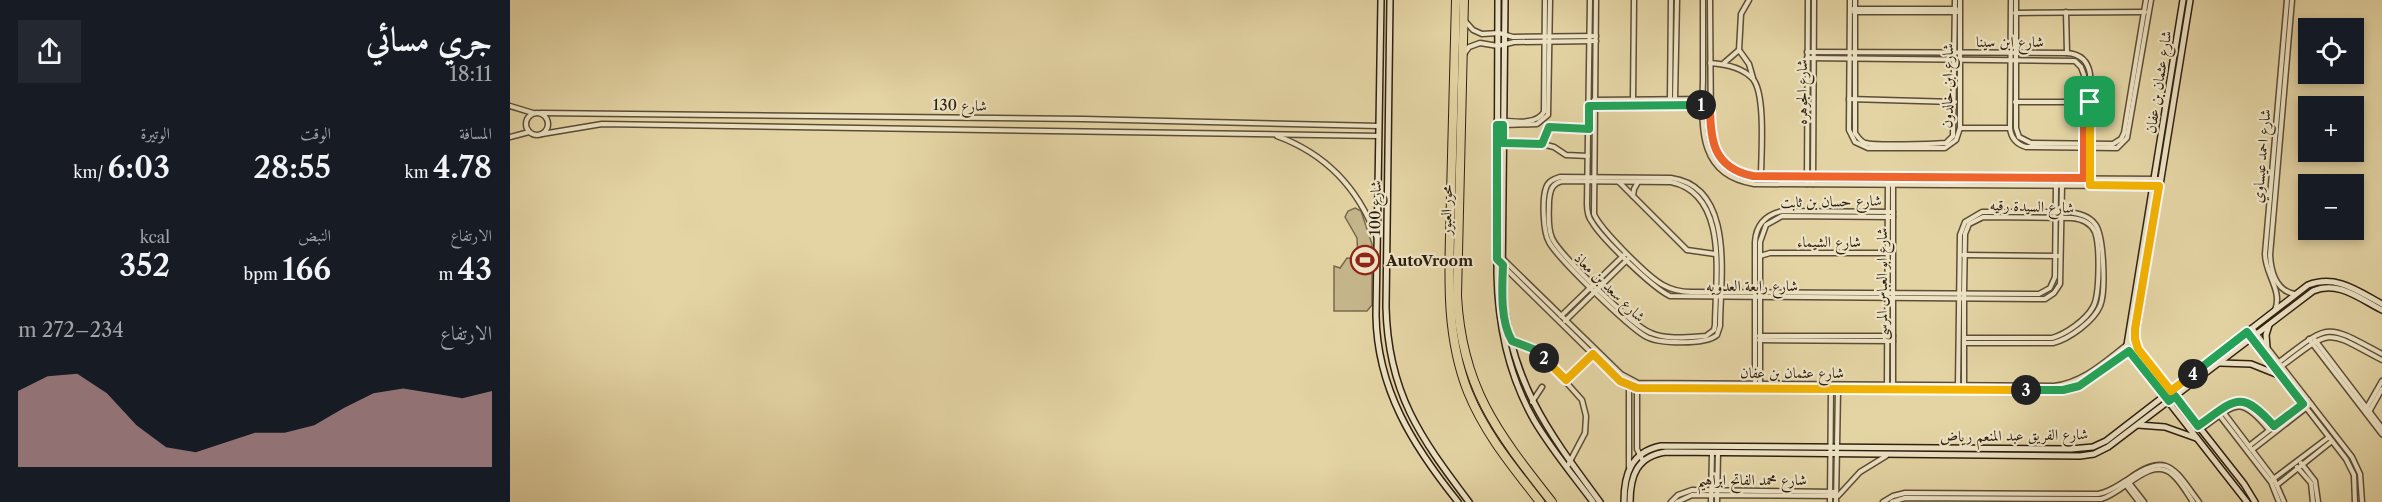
<!DOCTYPE html>
<html lang="ar">
<meta charset="utf-8">
<style>
:root{--surface:#171b24;--page:#242831;--text:#f1f3f6;--muted:#9ea1a6;--accent:#c59692}
body{margin:0;font-family:"Libre Caslon Text",Amiri,serif;background:var(--page);color:var(--text);direction:rtl;height:100vh;display:flex;flex-direction:column;font-size:22px;white-space:nowrap}
*{box-sizing:border-box;margin:0}
p{font-size:20px;color:var(--muted)}
.icon{flex:none;width:33px;height:33px;fill:none;stroke:currentColor;stroke-width:2;stroke-linecap:round;stroke-linejoin:round}
.map{position:relative;flex:1;overflow:hidden;direction:ltr}
.panel{display:flex;flex-direction:column;background:var(--surface);width:510px}
.panel>*{flex:none}
.controls{position:absolute;left:1788px;top:18px;display:grid;gap:12px}
.controls a{display:grid;place-items:center;width:66px;height:66px;border-radius:0px;background:var(--surface);box-shadow:0 3px 9px #0003;font-size:30px}
.pin{position:absolute;display:grid;place-items:center;width:51px;height:51px;color:#fff;margin:-26px;border-radius:12px;box-shadow:0 3px 9px #0006}
.km{position:absolute;width:30px;height:30px;margin:-15px;border-radius:50%;background:#222;color:#fff;font-size:16px;line-height:30px;text-align:center}
.round{display:grid;place-items:center;flex:none;width:63px;height:63px;border-radius:0px;background:var(--page)}
.head{display:flex;align-items:center;justify-content:space-between;height:102px;padding:0 18px}
h1{font-size:33px;font-weight:600;line-height:45px}
.metrics{display:grid;grid-template-columns:repeat(3,1fr);gap:9px;height:102px;padding:6px 18px}
.metrics div{display:grid;align-content:center}
.metrics b{font-size:30px;font-weight:600}
.metrics small{font-size:16px;font-weight:400}
.metrics p{font-size:16px}
.chart{height:168px;padding:12px 18px}
.chart p{display:flex;justify-content:space-between}
.chart svg{width:100%;height:108px;margin-top:6px;fill:var(--accent);opacity:.7}
main{display:flex;flex:1;min-height:0}
.map>svg:first-child{display:block}
.green{fill:#c5b58b;stroke:#7a6a4e;stroke-width:1.5}
.lines{fill:none;stroke-linecap:round;stroke-linejoin:round}
.street-casing{stroke:#5c4d36;stroke-width:7}
.secondary-casing{stroke:#2f2012;stroke-width:8}
.highway-casing{stroke:#2f2012;stroke-width:10}
.street{stroke:#ede3c4;stroke-width:4}
.secondary{stroke:#ede3c4;stroke-width:5}
.highway{stroke:#e4d4a4;stroke-width:8}
.split-1-casing{stroke:#fff;stroke-width:12}
.split-2-casing{stroke:#fff;stroke-width:12}
.split-3-casing{stroke:#fff;stroke-width:12}
.split-4-casing{stroke:#fff;stroke-width:12}
.split-5-casing{stroke:#fff;stroke-width:12}
.split-1{stroke:#f0652b;stroke-width:8}
.split-2{stroke:#22a559;stroke-width:8}
.split-3{stroke:#f5b400;stroke-width:8}
.split-4{stroke:#22a559;stroke-width:8}
.split-5{stroke:#f5b400;stroke-width:8}
.labels{text-anchor:middle;dominant-baseline:central;stroke-width:4.5;stroke-linejoin:round;paint-order:stroke}
.street-label{font-size:15px;fill:#2f2012;stroke:#ede3c4}
.poi-label{font-size:15px;font-weight:bold;fill:#2f2012;stroke:#ede3c4;text-anchor:start}
</style>
<main>
<div class="map">
<svg width="1872" height="502" viewBox="0 0 1872 502">
<rect width="100%" height="100%" fill="#e4d4a4"/>
<filter id="stains"><feTurbulence type="fractalNoise" baseFrequency=".00333" numOctaves="4"/><feColorMatrix values="0 0 0 0 .2 0 0 0 0 .09 0 0 0 0 .02 0 0 0 .5 -.17"/></filter>
<radialGradient id="worn" r=".72"><stop offset=".6" stop-color="#630" stop-opacity="0"/><stop offset="1" stop-color="#630" stop-opacity=".3"/></radialGradient>
<polygon class="green" points="845,208 851,211 862,244 862,305 857,311 824,311 824,266 830,268 837,258 848,259 847,238 835,217 838,211"/>
<g class="lines">
<g class="street-casing">
<g id="street">
<path d="M1080 0 1077 204C1077 211 1078 217 1082 222 1092 239 1143 288 1160 296L1535 299 1544 293 1550 284 1552 185"/>
<path d="M1086 0 1084 214C1090 229 1138 277 1153 285 1162 290 1171 292 1181 292L1529 294 1540 288 1545 277 1546 185"/>
<path d="M1193 0C1193 27 1193 53 1193 80 1192 124 1186 175 1244 184L1644 186"/>
<path d="M1200 0 1201 135C1206 161 1225 175 1251 177L1651 179"/>
<polyline points="1340,0 1339,130 1345,142 1358,148 1435,148 1446,140 1450,128 1450,0"/>
<path d="M1345 0V133C1348 137 1350 141 1355 143 1366 146 1422 144 1436 143L1443 136 1445 0"/>
<path d="M1501 0 1500 128C1501 138 1506 144 1516 147L1607 148 1617 138 1641 0"/>
<polyline points="1506,0 1506,128 1509,137 1521,143 1603,144 1611,139 1614,133 1636,0"/>
<path d="M1782 0 1760 255C1761 272 1766 291 1785 294"/>
<polyline points="1343,9 1446,9"/>
<polyline points="1344,12 1447,12"/>
<polyline points="1556,12 1557,53"/>
<polyline points="1505,13 1635,12"/>
<polyline points="955,21 963,30 972,34 989,33 1003,37 1086,36"/>
<polyline points="1229,50 1239,64 1243,78"/>
<path d="M1297 52 1557 53C1570 54 1578 61 1580 74V185"/>
<polyline points="954,54 959,47 970,43 988,46 1004,42 1086,41"/>
<polyline points="1297,58 1565,61 1571,67 1574,75 1574,185"/>
<path d="M1200 63C1215 64 1233 68 1243 79 1256 95 1251 156 1251 177"/>
<polyline points="1214,63 1229,50 1231,14 1239,0"/>
<polyline points="1160,99 1161,0"/>
<polyline points="1165,99 1167,0"/>
<polyline points="1339,99 1445,102"/>
<polyline points="1084,100 1200,99"/>
<polyline points="1123,100 1124,0"/>
<polyline points="1505,102 1576,102"/>
<polyline points="0,106 23,113"/>
<polyline points="1079,106 1200,105"/>
<circle cx="27" cy="124" r="11"/>
<polyline points="31,113 573,119 869,126"/>
<path d="M987 120C1001 121 1026 126 1034 112L1035 0"/>
<polyline points="993,125 1027,124 1038,115 1040,0"/>
<polyline points="1450,128 1500,128"/>
<polyline points="32,134 92,124 869,136"/>
<path d="M767 136C816 154 848 188 866 236"/>
<polyline points="0,137 19,132"/>
<polyline points="993,143 1032,144 1044,147 1056,155 1078,156"/>
<polyline points="1032,144 1039,127 1079,129"/>
<path d="M1050 177 1161 178C1226 187 1210 280 1210 326L1207 335C1195 345 1148 344 1135 336 1118 326 1049 260 1039 242 1033 232 1032 199 1036 188 1038 181 1044 179 1050 177Z"/>
<path d="M1053 181 1161 182C1220 194 1205 280 1205 325L1204 330 1196 336C1180 337 1157 340 1141 333 1124 327 1049 254 1042 238 1037 226 1039 213 1039 201 1040 190 1042 183 1053 181Z"/>
<polyline points="1109,182 1177,250 1205,254"/>
<polyline points="1297,184 1298,0"/>
<polyline points="1303,184 1304,0"/>
<polyline points="1123,196 1124,189 1128,182"/>
<polyline points="1453,255 1548,256"/>
<polyline points="1250,256 1260,253 1378,253"/>
<path d="M993 259 1111 374 1128 383 1544 386C1577 382 1599 357 1625 339"/>
<polyline points="991,264 1110,381 1127,388 1553,390 1577,381 1626,345"/>
<path d="M1765 310C1773 291 1755 274 1755 254L1777 0"/>
<polyline points="1051,316 1114,255"/>
<polyline points="1055,321 1118,259"/>
<polyline points="1742,328 1842,457 1850,474 1852,502"/>
<polyline points="1737,331 1836,459 1844,475 1845,502"/>
<polyline points="1249,336 1383,336"/>
<polyline points="1799,339 1872,434"/>
<polyline points="1001,340 1030,353 1072,400 1076,416 1075,433 1057,467"/>
<polyline points="1249,340 1383,341"/>
<polyline points="1805,340 1872,428"/>
<path d="M1769 362C1821 323 1814 323 1872 354"/>
<path d="M1772 366C1824 327 1815 330 1872 360"/>
<polyline points="1056,380 1083,354"/>
<path d="M1245 385V242C1246 225 1255 215 1272 211L1383 212"/>
<path d="M1454 385V293L1455 234 1459 224 1473 217 1562 218C1572 219 1581 223 1585 232 1590 245 1590 295 1583 307 1576 320 1556 334 1542 338H1454"/>
<path d="M1448 386 1450 235 1455 222 1472 212H1560C1570 214 1579 216 1585 224 1594 235 1596 292 1590 306 1584 321 1559 339 1543 343H1454"/>
<polyline points="1377,387 1378,178"/>
<polyline points="1127,388 1127,449 1133,461"/>
<polyline points="1250,389 1250,242 1256,225 1272,216 1383,217"/>
<polyline points="1383,390 1383,184"/>
<polyline points="1022,402 1032,387"/>
<polyline points="1711,409 1764,479 1774,502"/>
<polyline points="1856,409 1872,381"/>
<polyline points="1707,412 1761,482 1769,502"/>
<polyline points="1859,412 1872,389"/>
<path d="M1688 426C1725 400 1730 388 1764 426"/>
<path d="M1691 429C1725 405 1729 393 1759 430"/>
<polyline points="1739,446 1798,400"/>
<polyline points="1742,450 1801,404"/>
<polyline points="1791,463 1805,481 1808,502"/>
<polyline points="1119,467 1119,387 1123,381"/>
<polyline points="1787,467 1801,483 1803,502"/>
<polyline points="1762,480 1819,437"/>
<polyline points="1620,484 1634,502"/>
<polyline points="1616,485 1629,502"/>
<polyline points="1767,485 1822,441"/>
<polyline points="1161,502 1168,495 1182,490 1326,492"/>
<polyline points="1167,502 1182,495 1328,496 1350,472 1376,456"/>
<polyline points="1201,502 1202,452"/>
<polyline points="1207,502 1208,452"/>
<polyline points="1320,502 1321,390"/>
<polyline points="1326,502 1328,390"/>
<path d="M1373 502 1383 496 1395 493 1588 494C1600 492 1607 486 1617 480 1658 450 1664 469 1689 502"/>
<path d="M1382 502 1395 498 1591 499C1613 494 1641 454 1663 475 1671 482 1677 493 1683 502"/>
</g>
</g>
<g class="secondary-casing">
<g id="secondary">
<path d="M871 0 866 315C867 389 903 446 948 502"/>
<path d="M880 0 876 307C878 393 910 437 959 502"/>
<path d="M988 0 987 274C988 324 999 376 1024 420 1041 449 1063 475 1083 502"/>
<path d="M995 0 992 287C1000 381 1036 429 1090 502"/>
<polyline points="1673,0 1617,345 1621,354 1737,502"/>
<polyline points="1680,0 1625,339 1630,352 1734,484 1745,502"/>
<polyline points="1757,347 1756,335 1759,325"/>
<polyline points="1710,363 1741,364 1771,376"/>
<polyline points="1628,425 1655,427 1686,438"/>
<path d="M1114 502C1114 474 1121 452 1151 446L1561 449 1583 447 1596 441 1798 285C1826 274 1848 291 1872 304"/>
<path d="M1120 502C1120 476 1127 456 1156 452L1570 456 1584 454 1598 447 1803 291C1828 280 1850 299 1872 310"/>
</g>
</g>
<g class="highway-casing">
<g id="highway">
<path d="M946 0C944 65 943 130 941 195 940 262 933 329 958 392 975 434 1003 467 1030 502"/>
<path d="M954 0 947 296C952 388 987 432 1042 502"/>
</g>
</g>
<use href="#street" class="street"/>
<use href="#secondary" class="secondary"/>
<use href="#highway" class="highway"/>
</g>
<g class="lines">
<g class="split-1-casing">
<path id="split-1" d="M1191 105H1200C1200 140 1203 168 1243 176L1574 178V102H1580"/>
</g>
<g class="split-2-casing">
<path id="split-2" d="M1034 358 1023 349 1002 341C990 321 992 288 993 265L987 259V125H993V143L1032 144 1039 127 1079 129V106L1191 105"/>
</g>
<g class="split-3-casing">
<polyline id="split-3" points="1034,358 1056,380 1083,354 1110,381 1127,388 1516,390"/>
</g>
<g class="split-4-casing">
<path id="split-4" d="M1516 390H1553L1569 386 1619 351 1659 401 1665 396 1688 426C1725 400 1730 388 1764 426L1793 404 1737 332 1683 374"/>
</g>
<g class="split-5-casing">
<polyline id="split-5" points="1580,102 1580,185 1649,186 1625,329 1625,339 1628,349 1661,391 1683,374"/>
</g>
<use href="#split-1" class="split-1"/>
<use href="#split-2" class="split-2"/>
<use href="#split-3" class="split-3"/>
<use href="#split-4" class="split-4"/>
<use href="#split-5" class="split-5"/>
</g>
<defs>
<g id="stadium-ring" transform="scale(1.5)"><circle r="9.5" fill="#ede3c4" stroke="#8f2418" stroke-width="1.5"/><path d="M0-5a6.5 5 0 1 0 0 10a6.5 5 0 1 0 0-10ZM-3.5-1.8h7v3.6h-7Z" fill="#8f2418"/></g>
</defs>
<g fill-rule="evenodd">
<use href="#stadium-ring" x="855" y="260"/>
</g>
<g class="labels">
<g class="street-label">
<text x="1500" y="41">شارع ابن سينا</text>
<text transform="translate(1648 82) rotate(-81)">شارع عثمان بن عفان</text>
<text transform="translate(1437 86) rotate(-89)">شارع ابن خالدون</text>
<text transform="translate(1291 92) rotate(-90)">شارع الجوهره</text>
<text transform="translate(450 105) rotate(1)">شارع 130</text>
<text transform="translate(1751 156) rotate(-85)">شارع احمد عيساوي</text>
<text transform="translate(1321 201) rotate(-1)">شارع حسان بن ثابت</text>
<text transform="translate(1522 206) rotate(2)">شارع السيدة رقيه</text>
<text transform="translate(865 208) rotate(-89)">شارع 100</text>
<text transform="translate(936 210) rotate(-89)">محور العبور</text>
<text x="1319" y="241">شارع الشيماء</text>
<text transform="translate(1371 284) rotate(-90)">شارع ابو العباس المرسى</text>
<text x="1242" y="285">شارع رابعة العدويه</text>
<text transform="translate(1100 287) rotate(44)">شارع سعد بن معاذ</text>
<text x="1282" y="372">شارع عثمان بن عفان</text>
<text transform="translate(1504 435) rotate(-1)">شارع الفريق عبد المنعم رياض</text>
<text x="1242" y="479">شارع محمد الفاتح ابراهيم</text>
</g>
<g class="poi-label">
<text x="876" y="260">AutoVroom</text>
</g>
</g>
<rect width="100%" height="100%" filter="url(#stains)"/>
<rect width="100%" height="100%" fill="url(#worn)"/>
</svg>
<div class="controls">
<a><svg class="icon" aria-label="locate" viewBox="0 0 24 24"><circle cx="12" cy="12" r="6"/><path d="M12 2v4M12 18v4M2 12h4M18 12h4"/></svg></a>
<a>+</a>
<a>−</a>
</div>
<div class="pin" style="left:1580px;top:102px;background:#1e9e55"><svg class="icon" aria-label="arrive" viewBox="0 0 24 24"><path d="M6 21V4h12l-3 4 3 4H6"/></svg></div>
<b class="km" style="left:1191px;top:105px">1</b>
<b class="km" style="left:1034px;top:358px">2</b>
<b class="km" style="left:1516px;top:390px">3</b>
<b class="km" style="left:1683px;top:374px">4</b>
</div>
<section class="panel">
<div class="head"><div><h1>جري مسائي</h1><p>18:11</p></div><a class="round"><svg class="icon" aria-label="share" viewBox="0 0 24 24"><path d="M12 15V3M7 8l5-5 5 5M5 13v7h14v-7"/></svg></a></div>
<div class="metrics">
<div><p>المسافة</p><b>4.78<small> km</small></b></div>
<div><p>الوقت</p><b>28:55</b></div>
<div><p>الوتيرة</p><b>6:03<small> /km</small></b></div>
</div>
<div class="metrics">
<div><p>الارتفاع</p><b>43<small> m</small></b></div>
<div><p>النبض</p><b>166<small> bpm</small></b></div>
<div><p>kcal</p><b>352</b></div>
</div>
<div class="chart"><p><span>الارتفاع</span>234–272 m</p>
<svg viewBox="0 0 160 44" preserveAspectRatio="none"><path d="M0 44V13L10 7L20 6L30 14L40 27L50 36L60 38L70 34L80 30L90 30L100 27L110 20L120 14L130 12L140 14L150 16L160 13V44z"/></svg>
</div>
</section>
</main>
